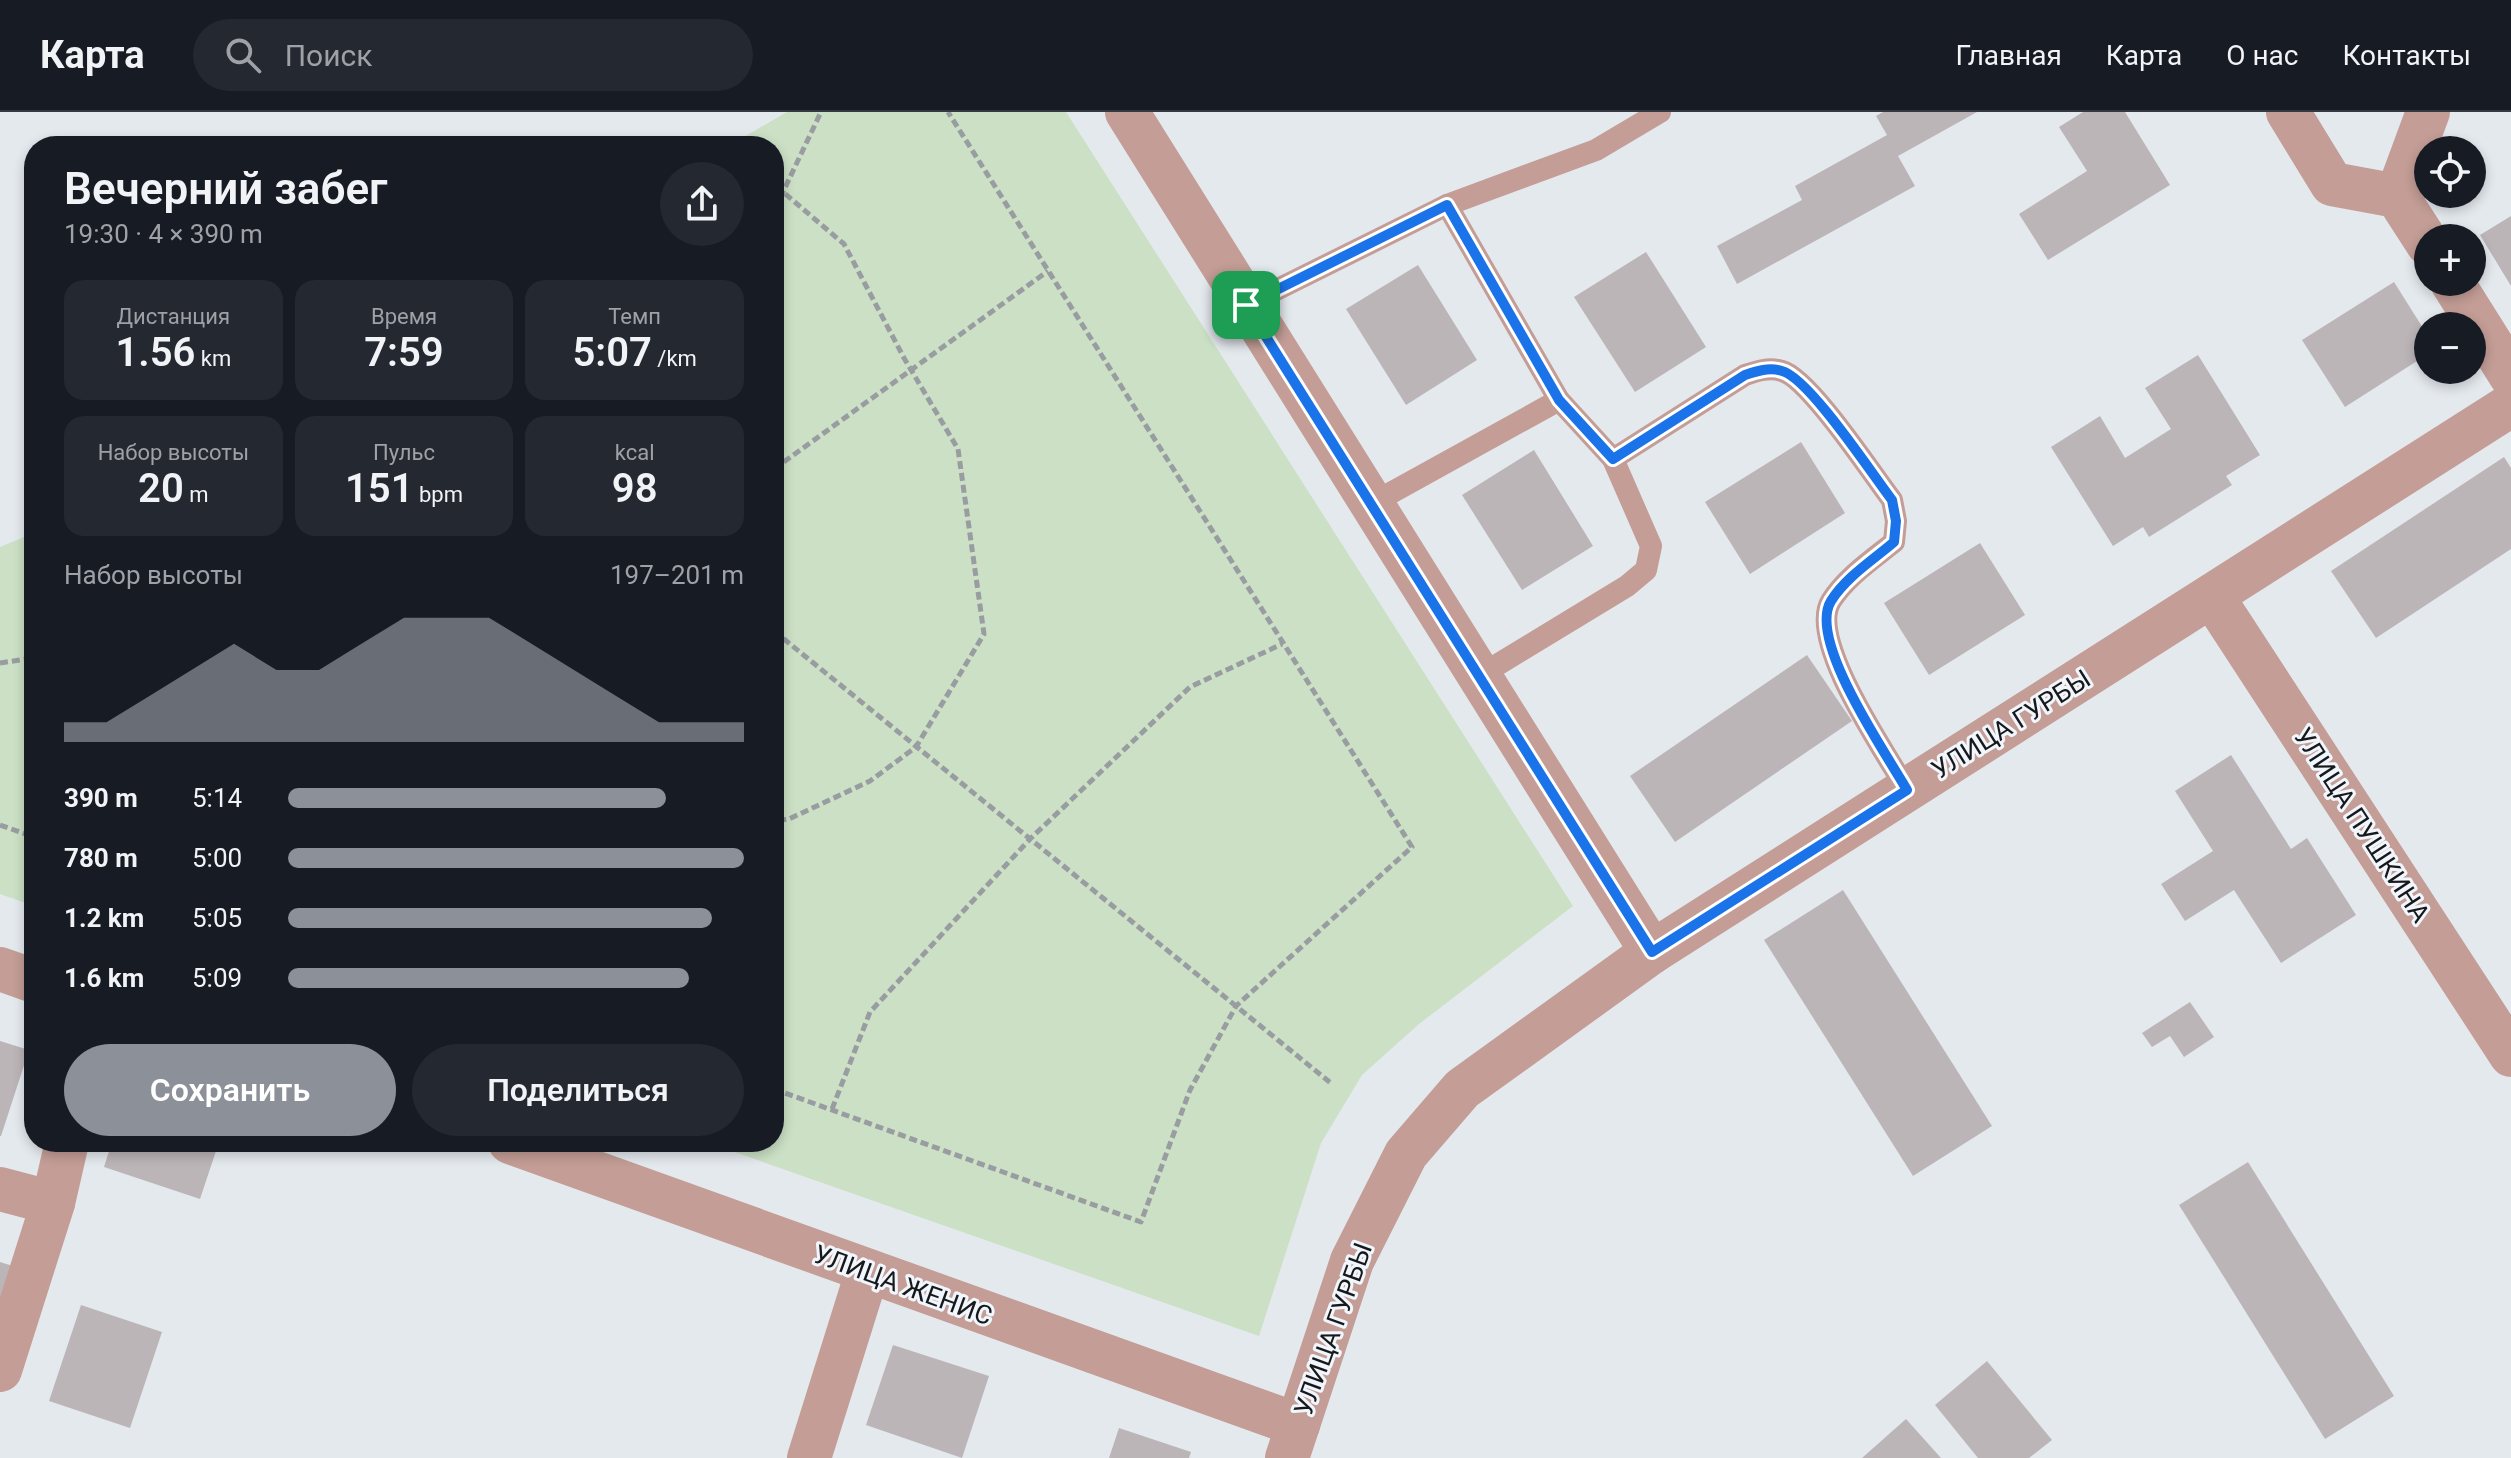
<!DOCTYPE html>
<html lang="ru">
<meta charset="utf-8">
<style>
:root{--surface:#171b24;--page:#242831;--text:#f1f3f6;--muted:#9ea1a6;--line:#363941;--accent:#8c9099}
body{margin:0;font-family:Roboto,sans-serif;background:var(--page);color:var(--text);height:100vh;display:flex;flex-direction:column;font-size:30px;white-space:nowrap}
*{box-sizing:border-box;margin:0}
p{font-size:26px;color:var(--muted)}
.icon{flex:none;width:44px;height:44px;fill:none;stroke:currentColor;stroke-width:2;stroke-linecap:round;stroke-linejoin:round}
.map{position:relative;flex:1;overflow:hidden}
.side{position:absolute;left:24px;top:24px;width:760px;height:1016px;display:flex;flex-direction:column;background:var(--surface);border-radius:32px;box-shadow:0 4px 12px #0003}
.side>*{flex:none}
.controls{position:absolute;left:2414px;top:24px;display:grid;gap:16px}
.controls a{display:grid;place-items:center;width:72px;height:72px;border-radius:50%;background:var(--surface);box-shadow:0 4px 12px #0003;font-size:40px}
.pin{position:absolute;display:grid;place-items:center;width:68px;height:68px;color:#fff;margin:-34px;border-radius:16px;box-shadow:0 4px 12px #0006}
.round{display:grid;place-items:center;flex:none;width:84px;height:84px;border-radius:42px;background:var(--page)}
.headline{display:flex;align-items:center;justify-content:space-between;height:136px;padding:0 40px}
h1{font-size:44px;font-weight:600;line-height:60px}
.metrics{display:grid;grid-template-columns:repeat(3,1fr);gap:12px;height:136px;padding:8px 40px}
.metrics div{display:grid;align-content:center;border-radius:20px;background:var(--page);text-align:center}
.metrics b{font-size:40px;font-weight:600}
.metrics small{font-size:22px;font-weight:400}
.metrics p{font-size:22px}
.chart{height:224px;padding:16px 40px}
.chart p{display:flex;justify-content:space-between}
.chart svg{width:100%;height:144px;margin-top:8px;fill:var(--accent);opacity:.7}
.primary-button{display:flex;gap:16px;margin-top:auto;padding:16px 40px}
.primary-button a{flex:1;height:92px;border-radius:48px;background:var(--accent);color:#fff;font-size:32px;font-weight:600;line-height:92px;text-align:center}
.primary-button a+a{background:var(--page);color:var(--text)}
ul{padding:0 40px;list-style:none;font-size:26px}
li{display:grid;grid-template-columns:128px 96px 1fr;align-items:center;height:60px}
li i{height:20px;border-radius:10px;background:var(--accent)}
header{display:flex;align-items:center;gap:48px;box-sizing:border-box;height:112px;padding:0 40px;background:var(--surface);border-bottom:2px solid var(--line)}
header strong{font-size:38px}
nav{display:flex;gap:44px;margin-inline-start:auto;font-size:28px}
.search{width:560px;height:72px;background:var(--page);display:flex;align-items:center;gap:20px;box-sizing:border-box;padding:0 28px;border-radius:44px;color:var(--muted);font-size:30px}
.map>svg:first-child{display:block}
.green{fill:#cbe0c5}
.building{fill:#bcb5b8}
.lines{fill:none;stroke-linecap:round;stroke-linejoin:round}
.path{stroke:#999da1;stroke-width:5;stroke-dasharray:8 4;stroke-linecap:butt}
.lane{stroke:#c39d96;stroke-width:22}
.street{stroke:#c39d96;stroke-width:44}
.route-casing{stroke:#fff;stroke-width:16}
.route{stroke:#1a73e8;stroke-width:10}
.labels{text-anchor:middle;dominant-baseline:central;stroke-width:6;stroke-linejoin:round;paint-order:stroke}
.street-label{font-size:26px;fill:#17181a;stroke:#f1f6fc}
</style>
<header>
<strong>Карта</strong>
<div class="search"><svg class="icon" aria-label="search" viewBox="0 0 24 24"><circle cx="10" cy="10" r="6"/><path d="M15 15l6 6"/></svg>Поиск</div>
<nav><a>Главная</a><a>Карта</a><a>О нас</a><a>Контакты</a></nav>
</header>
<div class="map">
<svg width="2511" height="1346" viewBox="0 0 2511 1346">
<rect width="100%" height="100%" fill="#e4e9ee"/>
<g class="green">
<polygon points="787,0 1066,0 1573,794 1419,912 1362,963 1321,1031 1259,1224 706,1030 774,1030 774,34 728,34"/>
<polygon points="34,421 34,794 0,782 0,435"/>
</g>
<g class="building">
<polygon points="1883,0 1977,0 1898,44 1915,74 1737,172 1717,134 1802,88 1795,74 1887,23 1876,4"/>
<polygon points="2083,0 2125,0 2170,73 2048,148 2019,102 2087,59 2059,15"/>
<polygon points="2511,104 2511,174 2480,123"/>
<polygon points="1646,140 1706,235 1635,280 1574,185"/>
<polygon points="1418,153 1477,248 1406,293 1346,197"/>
<polygon points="2394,170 2428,224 2428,242 2345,295 2302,228"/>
<polygon points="2198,243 2260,343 2226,364 2232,373 2149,425 2143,415 2113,434 2051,335 2100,304 2125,346 2171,317 2145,276"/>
<polygon points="1801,330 1845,401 1750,462 1705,390"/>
<polygon points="1534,338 1593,434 1522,478 1462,383"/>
<polygon points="2504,345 2511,356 2511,437 2376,526 2331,459"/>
<polygon points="1980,431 2025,503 1929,563 1884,491"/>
<polygon points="1807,543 1852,609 1675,730 1630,664"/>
<polygon points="2231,643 2291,737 2307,726 2356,803 2281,851 2234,778 2185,809 2161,772 2213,739 2175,679"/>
<polygon points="1843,778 1992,1014 1913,1064 1764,828"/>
<polygon points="2190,890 2214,925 2184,945 2170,924 2152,935 2142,921"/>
<polygon points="0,929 29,938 1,1024 0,1024"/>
<polygon points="112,1030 219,1030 200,1087 104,1055"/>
<polygon points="2248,1050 2394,1284 2325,1327 2179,1093"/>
<polygon points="0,1150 16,1155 0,1201"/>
<polygon points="81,1193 162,1220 130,1316 49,1289"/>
<polygon points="893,1233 989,1264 962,1346 866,1313"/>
<polygon points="1987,1249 2052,1328 2029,1346 1978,1346 1935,1293"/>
<polygon points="1906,1307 1941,1346 1862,1346"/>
<polygon points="1119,1316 1191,1340 1189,1346 1109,1346"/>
</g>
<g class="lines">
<g class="path">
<polyline points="774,80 783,80 844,132 904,246 958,337 984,522 916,635 870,669 789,707 774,709"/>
<polyline points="774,109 783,80 821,0"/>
<polyline points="774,357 1048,159"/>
<polyline points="774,519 1332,972"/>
<polyline points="0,551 34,546"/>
<polyline points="0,713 34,725"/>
<polyline points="774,977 1141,1110 1190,978 1236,894 1412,735 948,0"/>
<polyline points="832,997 870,900 1030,727 1190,575 1282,532"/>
</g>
<g class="lane">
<polyline points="1447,93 1559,288 1613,347 1651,434 1646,458 1627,474 1479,564"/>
<polyline points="1246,193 1447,93 1596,38 1660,0"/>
<path d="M1613 347 1745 263C1757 259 1769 255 1782 259 1809 266 1872 362 1892 388L1896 409 1894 430C1873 447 1846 465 1831 489 1807 528 1886 641 1907 678"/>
<polyline points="1371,392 1559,288"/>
</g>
<g class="street">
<polyline points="1127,0 1652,840"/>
<polyline points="2288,0 2332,72 2397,84 2428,132"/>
<polyline points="2397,84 2428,0"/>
<polyline points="2452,170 2511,264"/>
<polyline points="2212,484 2511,943"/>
<polyline points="0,857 34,869"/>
<polyline points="510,1030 1298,1313"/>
<polyline points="0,1077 53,1091 67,1030"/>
<polyline points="0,1258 53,1091"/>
<polyline points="809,1346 867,1161"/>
<polyline points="1287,1346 1352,1149 1406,1042 1462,977 1652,840 2511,293"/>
</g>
</g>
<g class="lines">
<g class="route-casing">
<path id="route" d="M1447 93 1559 288 1613 347 1745 263C1757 259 1769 255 1782 259 1809 266 1872 362 1892 388L1896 409 1894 430C1873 448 1846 465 1831 489 1807 528 1886 641 1907 678L1652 840 1246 193Z"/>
</g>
<use href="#route" class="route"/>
</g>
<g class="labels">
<g class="street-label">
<text transform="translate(2011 612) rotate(-32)">УЛИЦА ГУРБЫ</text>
<text transform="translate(2362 713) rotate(57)">УЛИЦА ПУШКИНА</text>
<text transform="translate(903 1173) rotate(20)">УЛИЦА ЖЕНИС</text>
<text transform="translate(1333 1217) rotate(-70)">УЛИЦА ГУРБЫ</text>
</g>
</g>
</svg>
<div class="controls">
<a><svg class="icon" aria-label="locate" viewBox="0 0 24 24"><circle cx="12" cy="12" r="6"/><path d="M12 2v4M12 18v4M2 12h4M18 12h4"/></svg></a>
<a>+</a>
<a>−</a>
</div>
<div class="pin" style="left:1246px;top:193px;background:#1e9e55"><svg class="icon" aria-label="arrive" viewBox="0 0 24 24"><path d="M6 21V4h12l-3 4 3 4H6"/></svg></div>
<section class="side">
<div class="headline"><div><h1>Вечерний забег</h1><p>19:30 · 4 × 390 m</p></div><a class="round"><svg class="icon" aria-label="share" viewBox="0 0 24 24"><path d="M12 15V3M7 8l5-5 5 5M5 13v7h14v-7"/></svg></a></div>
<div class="metrics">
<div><p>Дистанция</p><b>1.56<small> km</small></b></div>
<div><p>Время</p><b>7:59</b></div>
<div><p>Темп</p><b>5:07<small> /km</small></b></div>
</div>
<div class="metrics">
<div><p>Набор высоты</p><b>20<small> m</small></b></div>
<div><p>Пульс</p><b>151<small> bpm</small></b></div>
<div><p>kcal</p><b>98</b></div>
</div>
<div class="chart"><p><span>Набор высоты</span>197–201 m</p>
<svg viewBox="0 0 160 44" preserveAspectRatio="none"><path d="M0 44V38L10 38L20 30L30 22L40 14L50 22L60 22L70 14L80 6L90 6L100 6L110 14L120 22L130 30L140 38L150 38L160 38V44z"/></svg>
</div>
<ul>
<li><b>390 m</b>5:14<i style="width:83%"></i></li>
<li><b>780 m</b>5:00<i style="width:100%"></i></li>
<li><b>1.2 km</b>5:05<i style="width:93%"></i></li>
<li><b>1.6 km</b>5:09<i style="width:88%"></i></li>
</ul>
<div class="primary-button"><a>Сохранить</a><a>Поделиться</a></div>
</section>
</div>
